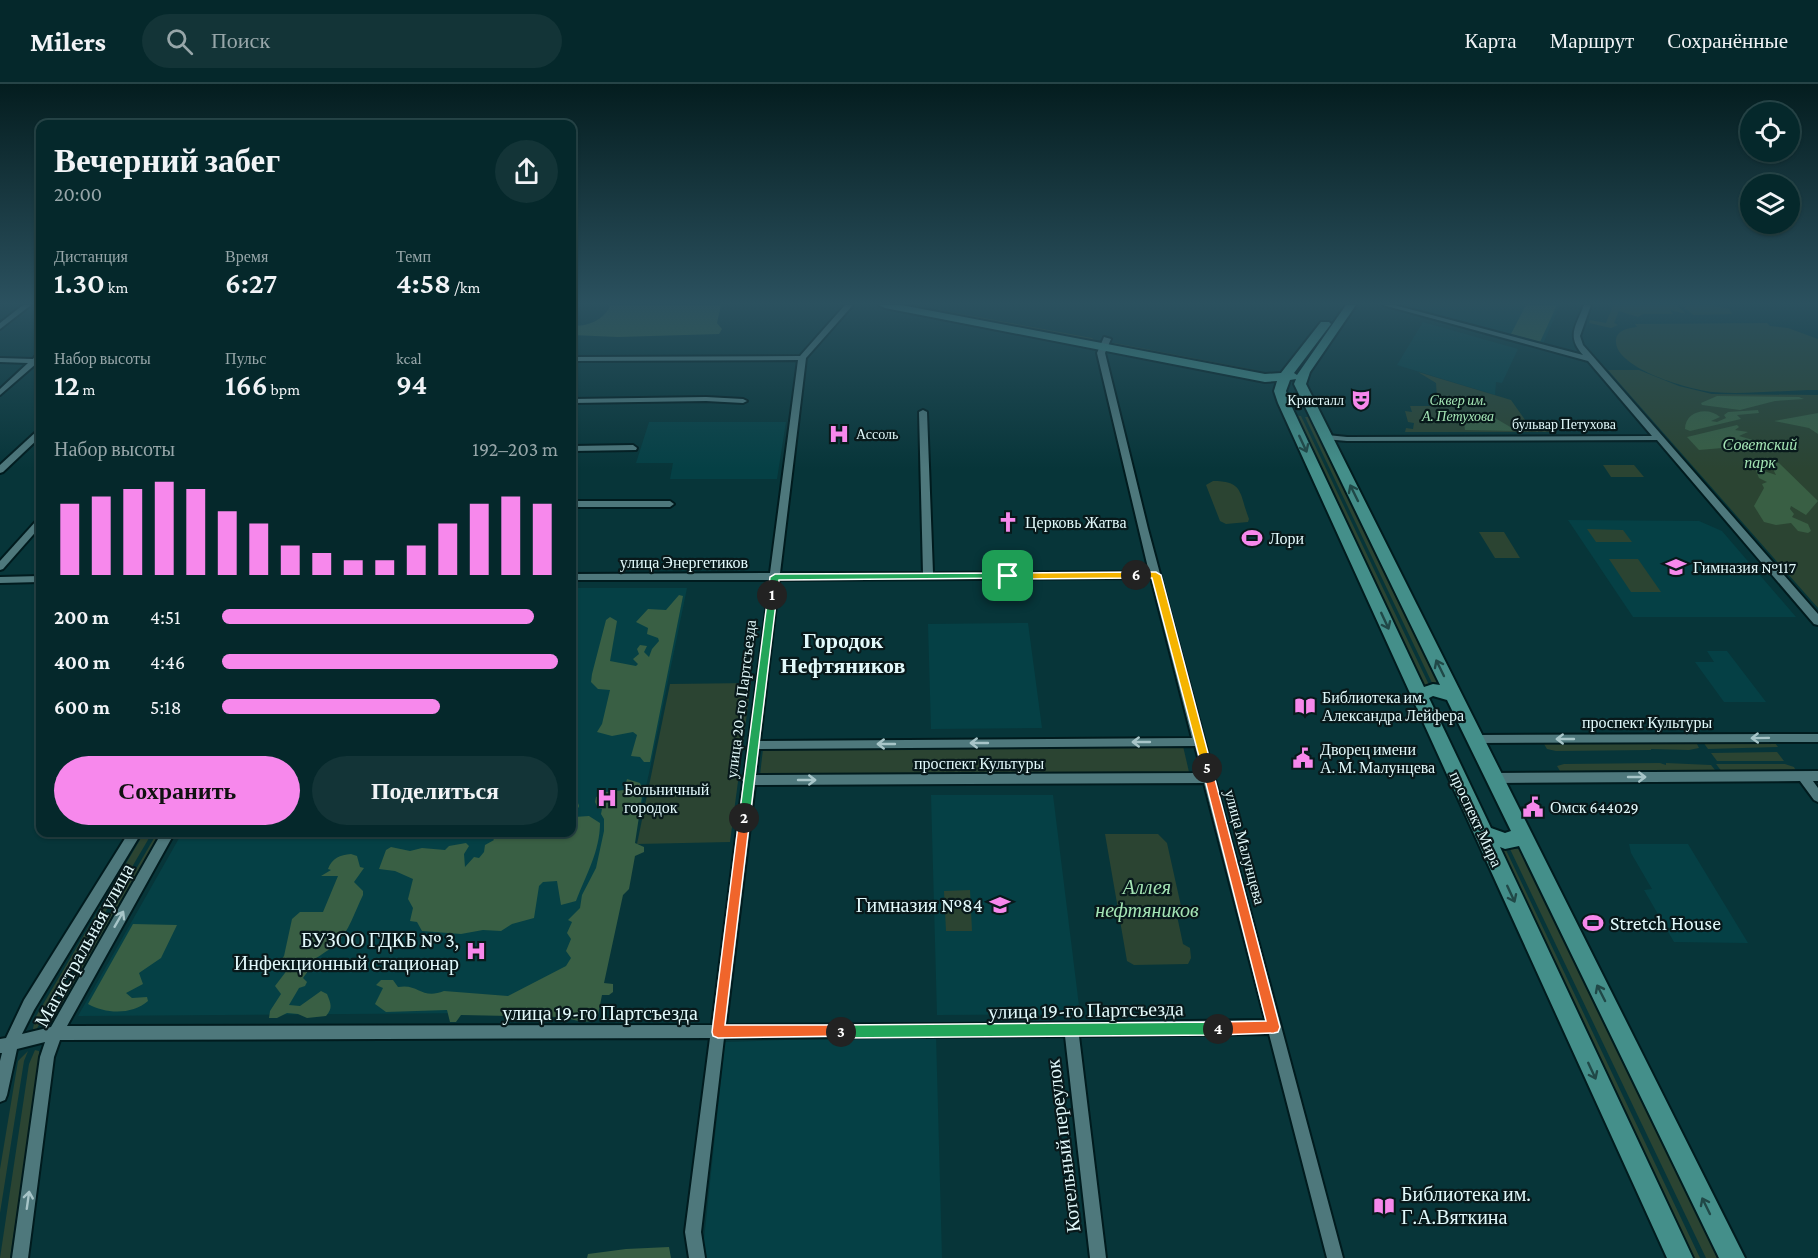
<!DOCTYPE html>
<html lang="ru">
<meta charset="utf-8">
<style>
:root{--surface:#05282b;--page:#133437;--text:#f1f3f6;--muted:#97a6a9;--line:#264447;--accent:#f788ec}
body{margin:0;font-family:"Crimson Pro",serif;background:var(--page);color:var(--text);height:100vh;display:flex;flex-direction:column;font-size:22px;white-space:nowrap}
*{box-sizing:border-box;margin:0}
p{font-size:20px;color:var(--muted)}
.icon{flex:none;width:33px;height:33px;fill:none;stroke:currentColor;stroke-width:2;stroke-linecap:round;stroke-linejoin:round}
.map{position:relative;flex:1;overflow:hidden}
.drawer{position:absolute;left:36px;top:36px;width:540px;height:717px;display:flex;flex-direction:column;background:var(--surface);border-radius:12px;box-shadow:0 2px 4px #0004,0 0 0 2px var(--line)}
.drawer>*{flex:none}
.buttons{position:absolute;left:1740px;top:18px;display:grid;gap:12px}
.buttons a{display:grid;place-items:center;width:60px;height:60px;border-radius:50%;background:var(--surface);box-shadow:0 2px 4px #0004,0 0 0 2px var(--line);font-size:30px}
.pin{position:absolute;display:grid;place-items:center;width:51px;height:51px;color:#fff;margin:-26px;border-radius:12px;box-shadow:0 3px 9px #0006}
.km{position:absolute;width:30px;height:30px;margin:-15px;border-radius:50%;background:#222;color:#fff;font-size:16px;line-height:30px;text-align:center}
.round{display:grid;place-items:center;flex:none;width:63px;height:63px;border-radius:32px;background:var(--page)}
.overview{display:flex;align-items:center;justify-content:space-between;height:102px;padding:0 18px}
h1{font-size:33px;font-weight:600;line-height:45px}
.metrics{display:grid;grid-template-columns:repeat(3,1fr);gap:9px;height:102px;padding:6px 18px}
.metrics div{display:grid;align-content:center}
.metrics b{font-size:30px;font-weight:600}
.metrics small{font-size:16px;font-weight:400}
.metrics p{font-size:16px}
.chart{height:168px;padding:12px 18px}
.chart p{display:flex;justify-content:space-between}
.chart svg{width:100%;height:108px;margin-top:6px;stroke:var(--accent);stroke-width:6}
.button{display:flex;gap:12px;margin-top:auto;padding:12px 18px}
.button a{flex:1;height:69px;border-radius:36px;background:var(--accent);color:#111;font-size:24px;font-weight:600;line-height:69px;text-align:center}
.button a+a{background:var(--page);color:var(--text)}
ul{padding:0 18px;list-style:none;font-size:20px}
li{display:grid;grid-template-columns:96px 72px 1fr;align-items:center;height:45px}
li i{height:15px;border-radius:8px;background:var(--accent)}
header{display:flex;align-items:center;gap:36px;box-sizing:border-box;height:84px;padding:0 30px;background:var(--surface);border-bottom:2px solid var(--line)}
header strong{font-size:28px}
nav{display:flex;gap:33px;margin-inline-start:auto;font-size:21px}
.search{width:420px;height:54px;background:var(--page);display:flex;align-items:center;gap:15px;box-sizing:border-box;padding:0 21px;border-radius:33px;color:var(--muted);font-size:22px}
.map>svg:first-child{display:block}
.built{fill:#054045}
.green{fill:#2b4432}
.forest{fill:#395f44}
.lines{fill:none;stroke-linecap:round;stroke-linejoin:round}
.minor-casing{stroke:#001b1e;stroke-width:4}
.secondary-casing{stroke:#001b1e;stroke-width:4}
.minor{fill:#4e787c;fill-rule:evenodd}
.secondary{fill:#448f8a;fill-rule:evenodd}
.oneway{stroke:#204847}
.oneway2{stroke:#a7c5c8}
.split-1{fill:#22a559;stroke:#fff;stroke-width:1.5}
.split-2{fill:#22a559;stroke:#fff;stroke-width:1.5}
.split-3{fill:#f0652b;stroke:#fff;stroke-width:1.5}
.split-4{fill:#22a559;stroke:#fff;stroke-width:1.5}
.split-5{fill:#f0652b;stroke:#fff;stroke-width:1.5}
.split-6{fill:#f5b400;stroke:#fff;stroke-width:1.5}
.split-7{fill:#f5b400;stroke:#fff;stroke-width:1.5}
.labels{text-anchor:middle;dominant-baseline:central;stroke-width:4.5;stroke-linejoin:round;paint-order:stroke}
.far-poi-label{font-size:14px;fill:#e2f9fb;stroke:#08191b;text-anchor:end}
.far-park-label{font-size:14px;font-style:italic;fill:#a4e5b5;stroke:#08191b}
.far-street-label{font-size:14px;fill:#e2f9fb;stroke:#08191b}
.park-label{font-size:16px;font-style:italic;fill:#a4e5b5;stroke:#08191b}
.poi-label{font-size:16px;fill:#e2f9fb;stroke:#08191b;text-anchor:start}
.street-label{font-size:16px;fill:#e2f9fb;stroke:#08191b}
.near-park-label{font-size:20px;font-style:italic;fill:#a4e5b5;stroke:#08191b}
.near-poi-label{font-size:20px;fill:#e2f9fb;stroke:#08191b;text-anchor:end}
.near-street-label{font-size:20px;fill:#e2f9fb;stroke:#08191b}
.district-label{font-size:22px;font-weight:bold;fill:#e2f9fb;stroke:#08191b}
</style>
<header>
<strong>Milers</strong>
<div class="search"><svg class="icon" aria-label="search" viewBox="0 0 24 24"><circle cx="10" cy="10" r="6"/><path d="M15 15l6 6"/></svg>Поиск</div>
<nav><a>Карта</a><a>Маршрут</a><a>Сохранённые</a></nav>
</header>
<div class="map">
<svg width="1818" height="1174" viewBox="0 0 1818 1174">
<rect width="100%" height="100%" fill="#073539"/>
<g class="built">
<polygon points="1398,221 1560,221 1543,260"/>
<polygon points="1423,238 1518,265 1502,299 1496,298 1495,311 1397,281"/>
<polygon points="649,338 786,338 777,395 670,395 673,379 636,379"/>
<polygon points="1568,436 1699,437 1722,447 1796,533 1633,533"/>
<polygon points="572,504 687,504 651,680 596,928 78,932 182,749 572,748"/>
<polygon points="1028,539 1042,644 931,645 928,540"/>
<polygon points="1707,567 1727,567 1766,618 1724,618 1695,578 1714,578"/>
<polygon points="931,711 1053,711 1080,930 937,931"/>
<polygon points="1629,760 1688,760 1748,859 1674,858 1644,806 1652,805 1631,769"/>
<polygon points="936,951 942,1174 702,1174 725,958"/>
</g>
<g class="green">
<polygon points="1613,221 1621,221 1620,225 1622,221 1677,221 1686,230 1670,226 1673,230 1643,230 1638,233 1619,227 1614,239 1618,241 1611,244 1589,239 1590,236 1606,239"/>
<polygon points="1682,221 1711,221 1729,225 1732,230 1693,231"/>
<polygon points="940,226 1092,254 1094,256 1092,258 939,228"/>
<path d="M1767 239 1770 242 1788 244 1818 255V306C1783 306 1746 311 1712 308 1690 306 1613 284 1616 256 1617 246 1628 244 1637 243L1635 240Z"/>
<polygon points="1115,259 1255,286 1254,289 1112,261"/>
<polygon points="1608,286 1639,286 1679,302 1712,310 1818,311 1818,524"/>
<polygon points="1418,288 1511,316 1530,343 1547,344 1556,348 1405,348 1406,344 1413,345 1414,339 1408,338 1405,327 1412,328 1410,322 1431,322 1437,314 1436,299"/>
<polygon points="1294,331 1301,332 1430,603 1421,606"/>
<polygon points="1305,333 1310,333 1441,605 1434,603"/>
<polygon points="1603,381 1634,381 1644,393 1611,393"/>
<path d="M1213 397C1244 397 1239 409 1249 435L1248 438 1226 440 1220 437 1206 401Z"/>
<polygon points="1587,445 1623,446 1632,458 1596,458"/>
<polygon points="1479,448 1504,448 1520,474 1495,474"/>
<polygon points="1609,475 1638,475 1661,508 1631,508"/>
<polygon points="751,599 730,758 637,760 670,600"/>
<polygon points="1696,658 1699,664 1689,666 1651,665 1651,666 1556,667 1547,665 1544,660"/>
<polygon points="1703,658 1775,659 1778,663 1708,665"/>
<polygon points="1183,662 1189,688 760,691 763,665"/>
<polygon points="1777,668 1784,677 1717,677 1711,669"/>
<polygon points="1660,679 1666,681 1666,679 1711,681 1715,686 1560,687 1557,682 1564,680"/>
<polygon points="1716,680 1785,680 1794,683 1796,687 1722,688"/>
<polygon points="144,749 152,749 36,946 33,945 35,934"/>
<polygon points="157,749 162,749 52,938 43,945"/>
<polygon points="1105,750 1158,750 1167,759 1181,822 1176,827 1183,860 1190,864 1191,874 1188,880 1134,881 1127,877"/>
<polygon points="1510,765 1519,765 1718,1174 1706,1174"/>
<polygon points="1497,766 1506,766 1700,1174 1688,1174"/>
<polygon points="970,806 972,847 946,847 944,807"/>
<polygon points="35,966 39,967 40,974 10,1174 0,1174 29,980"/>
<polygon points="28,967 24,977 0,1129 0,1085 18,977"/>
</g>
<g class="forest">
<path d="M610 221H721L717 239 722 245 719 250 618 253 572 251V241C586 244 606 235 610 221Z"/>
<polygon points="1526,221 1557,221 1540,258 1511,250"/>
<polygon points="1717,312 1799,313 1804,315 1775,317 1740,326 1702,321 1701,319"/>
<path d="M1758 326 1759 329 1737 331 1741 335 1690 347 1685 345C1685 327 1708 322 1720 333L1711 337 1717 338 1726 334 1724 331 1728 328Z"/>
<polygon points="1818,329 1818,350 1809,344 1774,337"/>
<polygon points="1480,334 1495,334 1517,347 1465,346 1464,339"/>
<polygon points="1737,341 1739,343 1735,346 1748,348 1739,352 1760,358 1765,365 1750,367 1734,363 1699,366 1687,353"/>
<polygon points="1773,378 1779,379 1818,417 1806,431 1791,422 1790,425 1794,430 1792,433 1808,440 1811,447 1808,449 1798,447 1791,439 1776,441 1764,438 1754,422 1764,404 1762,400 1767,398 1759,394 1755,384 1776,391 1771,381"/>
<polygon points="679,511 683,512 650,678 644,678 640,673 631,672 637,651 633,648 612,652 597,648 602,640 610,606 598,605 591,598 592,590 606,536 610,533 617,537 610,577 636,582 638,580 633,575 639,570 637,565 640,561 647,562 644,568 649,573 652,565 659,557 658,554 647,550 648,544 636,538 648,525 666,526"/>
<path d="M627 695 640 699 643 706 635 759 644 763V768L635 772 629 805 623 811 604 899 613 900V908L609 911H602L598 931 592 937 583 938 561 933 461 931 456 938H450L447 926 386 928 375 920 383 904 376 901 381 896H393L398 903C419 899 421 916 444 907L508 912 566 882 571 874 566 867 571 855 567 849 572 838 568 836 580 824 582 811 596 784 604 747V735L601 730 602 725 598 724 595 718 596 713 606 708 624 706Z"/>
<path d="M578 719 579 722 574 733 589 732 600 739C600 767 586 791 576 817L561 821 557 797 543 798 539 802 534 834 512 840 501 847 483 846 461 850 422 847 417 838 410 837 413 824 408 815 413 795 395 787 379 785 386 766 391 763 410 767 422 764 445 766 449 762 466 759 469 762 464 770 465 783 474 773 479 774 484 768 485 761 494 756 491 752 481 755 479 749 572 748V720Z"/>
<path d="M351 770 357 772 360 783 364 784 354 798 363 807V811C355 827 349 848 336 860 326 869 315 873 306 883L308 887 303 894 307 898 305 902 299 904 289 921 300 922 321 907 327 910C331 920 333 924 326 932L307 934 298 930 287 929 277 934H269L270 927 281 910 275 902 288 885 279 879 284 872 292 835 300 828H323L338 792H321L331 786 328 785C332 774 340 771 351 770Z"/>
<path d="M133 840 177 841 161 874 139 889 143 900 126 909 132 914 147 913 148 917C132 931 106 930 88 920Z"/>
<polygon points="669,1163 671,1174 587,1174 588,1170 626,1165"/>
</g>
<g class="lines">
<g class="minor-casing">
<g id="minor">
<polygon points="23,221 31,221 0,245 0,239"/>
<path d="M845 221H853L806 274 780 489H923L919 328 923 326 927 328 933 489 1149 488 1097 269 1104 253 1111 255 1105 269 1148 445 1343 1174H1327L1269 950 1079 952 1106 1174H1090L1065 952 724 954 701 1148 705 1174H689L685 1148 710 954 60 956 54 973 28 1174H12L40 973 45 958 17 965 7 1011 5 1016 0 1018V977L2 969H0V955L6 954 24 916 129 748H142L34 926 22 950 51 943 162 748H175L67 942 712 941 743 698 742 696 744 693 770 496H572V490L770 489 798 276 572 277V273L800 272ZM1151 494 1192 654 760 657 779 496ZM1195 662 1202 689 756 691 759 665ZM1204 699 1265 936 956 940 726 941 755 701Z"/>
<path d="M1383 221H1394L1583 271C1566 252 1576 242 1584 221H1591L1580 252 1583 261 1818 530V541L1814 540 1657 356 1347 357 1324 355 1323 353 1327 351 1347 353 1652 352 1588 277Z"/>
<polygon points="37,270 40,270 40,279 37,279 0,311 0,305 28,279 0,278 0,274 33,275"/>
<polygon points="706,313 743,315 747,317 743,319 706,317 572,319 572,315"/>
<polygon points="37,347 40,347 40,353 3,388 0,389 0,381"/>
<polygon points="633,361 637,364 636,366 572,367 572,362"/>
<polygon points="572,417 670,417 674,420 670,423 572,423"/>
<polygon points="40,435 40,443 3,485 0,486 0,477 37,436"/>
<polygon points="40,492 40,498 0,499 0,493"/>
<polygon points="1818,650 1818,658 1475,659 1471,658 1469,655 1471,652 1475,651"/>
<polygon points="1818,687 1818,697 1813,697 1818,704 1818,718 1814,716 1800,697 1495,699 1491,697 1489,694 1491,691 1495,689"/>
</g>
</g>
<g class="secondary-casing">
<path id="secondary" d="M879 221H901L1265 290 1281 289 1321 238H1329L1331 240 1294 289 1297 291 1346 221H1356L1310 288 1306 300 1745 1174H1719L1519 762 1505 765 1500 763 1693 1174H1667L1278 319 1274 307 1277 297 1265 298 885 224ZM1296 295 1294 300 1440 601 1433 600 1424 603 1290 319 1286 307 1290 296ZM1433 612 1447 616 1511 747 1505 749 1491 744 1429 614Z"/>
</g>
<use href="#minor" class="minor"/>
<use href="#secondary" class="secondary"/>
</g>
<defs><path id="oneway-shaft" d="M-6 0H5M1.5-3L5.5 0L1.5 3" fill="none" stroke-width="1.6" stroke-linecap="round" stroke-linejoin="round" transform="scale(1.5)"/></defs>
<g class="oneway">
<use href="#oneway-shaft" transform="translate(1303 360) rotate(65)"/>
<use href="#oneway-shaft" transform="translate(1354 409) rotate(-116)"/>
<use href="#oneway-shaft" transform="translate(1385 537) rotate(65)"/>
<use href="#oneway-shaft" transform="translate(1440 584) rotate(-116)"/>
<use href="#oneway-shaft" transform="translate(1511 810) rotate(65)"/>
<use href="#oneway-shaft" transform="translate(1601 909) rotate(-117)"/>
<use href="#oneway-shaft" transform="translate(1592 987) rotate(65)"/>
<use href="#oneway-shaft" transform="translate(1706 1122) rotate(-116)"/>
</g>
<g class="oneway2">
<use href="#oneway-shaft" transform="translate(1760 654) rotate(179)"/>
<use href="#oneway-shaft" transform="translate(1565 655) rotate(-180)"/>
<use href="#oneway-shaft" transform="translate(1141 658) rotate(180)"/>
<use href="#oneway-shaft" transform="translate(979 659) rotate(180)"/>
<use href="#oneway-shaft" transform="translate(886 660) rotate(180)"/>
<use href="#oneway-shaft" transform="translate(1637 693)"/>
<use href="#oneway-shaft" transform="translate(807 696)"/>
<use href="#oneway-shaft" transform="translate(119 835) rotate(-60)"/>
<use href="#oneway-shaft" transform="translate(28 1116) rotate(-82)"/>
</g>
<linearGradient id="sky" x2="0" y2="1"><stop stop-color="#041d1f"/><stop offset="0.57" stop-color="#2b515f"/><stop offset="1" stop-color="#2b515f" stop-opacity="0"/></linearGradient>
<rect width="1818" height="385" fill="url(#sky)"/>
<polygon class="split-1" points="1008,489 1012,490 1012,494 779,496 776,513 768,511 770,493 775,490"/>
<polygon class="split-2" points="772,508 777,511 750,734 744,739 739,734 768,511"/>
<polygon class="split-3" points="744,729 750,734 725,941 841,941 846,943 848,948 846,952 718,954 713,952 712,948 739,734"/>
<polygon class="split-4" points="1218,938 1222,940 1224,945 1222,949 1218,951 841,954 837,952 835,948 837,943 841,941"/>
<polygon class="split-5" points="1207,680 1212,684 1280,943 1278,948 1274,949 1218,951 1213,949 1211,945 1213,940 1218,938 1266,937 1202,684"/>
<polygon class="split-6" points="1136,488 1156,488 1161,491 1212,684 1211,687 1207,689 1202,684 1152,494 1132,494 1131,491"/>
<polygon class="split-7" points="1136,488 1140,491 1139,494 1008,495 1004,492 1008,489"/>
<defs>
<g id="theatre-bare" transform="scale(1.62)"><path d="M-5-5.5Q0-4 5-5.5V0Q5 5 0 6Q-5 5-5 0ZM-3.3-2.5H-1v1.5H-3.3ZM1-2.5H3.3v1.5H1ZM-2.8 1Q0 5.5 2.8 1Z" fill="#f788ec" stroke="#08191b" stroke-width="2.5" paint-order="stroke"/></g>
<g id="hospital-bare" transform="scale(1.62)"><path d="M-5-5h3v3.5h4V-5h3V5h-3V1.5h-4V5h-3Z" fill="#f788ec" stroke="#08191b" stroke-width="2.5" paint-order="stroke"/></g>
<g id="church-bare" transform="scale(1.62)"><path d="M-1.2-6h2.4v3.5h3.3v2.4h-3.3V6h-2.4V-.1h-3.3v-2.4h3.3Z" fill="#f788ec" stroke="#08191b" stroke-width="2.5" paint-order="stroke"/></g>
<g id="stadium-bare" transform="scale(1.62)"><path d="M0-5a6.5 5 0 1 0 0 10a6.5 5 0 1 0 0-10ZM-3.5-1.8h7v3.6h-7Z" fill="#f788ec" stroke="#08191b" stroke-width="2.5" paint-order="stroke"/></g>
<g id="school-bare" transform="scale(1.62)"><path d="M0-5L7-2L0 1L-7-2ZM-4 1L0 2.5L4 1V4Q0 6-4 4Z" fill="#f788ec" stroke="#08191b" stroke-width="2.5" paint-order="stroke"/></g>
<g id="library-bare" transform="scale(1.62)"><path d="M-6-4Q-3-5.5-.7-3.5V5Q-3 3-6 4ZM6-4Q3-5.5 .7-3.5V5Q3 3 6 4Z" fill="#f788ec" stroke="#08191b" stroke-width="2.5" paint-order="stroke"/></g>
<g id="civic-bare" transform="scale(1.62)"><path d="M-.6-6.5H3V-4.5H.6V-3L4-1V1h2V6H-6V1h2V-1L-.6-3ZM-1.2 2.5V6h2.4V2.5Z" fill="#f788ec" stroke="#08191b" stroke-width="2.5" paint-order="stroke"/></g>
</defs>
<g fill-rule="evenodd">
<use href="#theatre-bare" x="1361" y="316"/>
<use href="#hospital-bare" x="839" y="350"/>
<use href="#church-bare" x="1008" y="438"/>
<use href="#stadium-bare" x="1252" y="454"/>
<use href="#school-bare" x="1676" y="483"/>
<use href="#library-bare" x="1305" y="622"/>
<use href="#civic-bare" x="1303" y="674"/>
<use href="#hospital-bare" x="607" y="714"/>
<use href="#civic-bare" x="1533" y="723"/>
<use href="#school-bare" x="1000" y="821"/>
<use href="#stadium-bare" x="1593" y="839"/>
<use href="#hospital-bare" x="476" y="867"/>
<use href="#library-bare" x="1384" y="1122"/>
</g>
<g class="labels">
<g class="far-poi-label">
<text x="1344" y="316">Кристалл</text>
<text x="856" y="350" text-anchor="start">Ассоль</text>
</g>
<g class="far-park-label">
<text x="1458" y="316">Сквер им.<tspan x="1458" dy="16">А. Петухова</tspan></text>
</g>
<g class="far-street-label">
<text x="1564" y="340">бульвар Петухова</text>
</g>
<g class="park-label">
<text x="1760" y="360">Советский<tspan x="1760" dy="18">парк</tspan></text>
</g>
<g class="poi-label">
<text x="1025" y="438">Церковь Жатва</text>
<text x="1269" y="454">Лори</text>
<text x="1693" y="483">Гимназия №117</text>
<text x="1322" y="613">Библиотека им.<tspan x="1322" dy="18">Александра Лейфера</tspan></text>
<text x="1320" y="665">Дворец имени<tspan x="1320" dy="18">А. М. Малунцева</tspan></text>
<text x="624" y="705">Больничный<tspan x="624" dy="18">городок</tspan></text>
<text x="1550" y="723">Омск 644029</text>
</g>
<g class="street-label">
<text x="684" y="478">улица Энергетиков</text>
<text transform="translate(741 615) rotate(-83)">улица 20-го Партсъезда</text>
<text x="1647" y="638">проспект Культуры</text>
<text x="979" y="679">проспект Культуры</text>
<text transform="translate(1476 735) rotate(65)">проспект Мира</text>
<text transform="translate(1245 763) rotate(75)">улица Малунцева</text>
</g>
<g class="near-park-label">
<text x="1147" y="803">Аллея<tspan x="1147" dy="23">нефтяников</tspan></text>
</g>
<g class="near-poi-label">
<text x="983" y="821">Гимназия №84</text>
<text x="1610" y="839" text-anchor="start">Stretch House</text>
<text x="459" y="856">БУЗОО ГДКБ № 3,<tspan x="459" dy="23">Инфекционный стационар</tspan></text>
<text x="1401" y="1110" text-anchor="start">Библиотека им.<tspan x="1401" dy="23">Г.А.Вяткина</tspan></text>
</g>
<g class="near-street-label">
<text transform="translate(84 861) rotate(-61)">Магистральная улица</text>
<text transform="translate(1086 926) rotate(-1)">улица 19-го Партсъезда</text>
<text x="600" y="929">улица 19-го Партсъезда</text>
<text transform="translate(1063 1062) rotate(-97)">Котельный переулок</text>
</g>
<g class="district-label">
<text x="843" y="556">Городок<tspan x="843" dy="25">Нефтяников</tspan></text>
</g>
</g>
</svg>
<div class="buttons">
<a><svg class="icon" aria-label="locate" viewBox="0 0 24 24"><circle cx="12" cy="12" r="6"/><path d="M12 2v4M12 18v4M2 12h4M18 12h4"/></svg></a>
<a><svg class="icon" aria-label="layers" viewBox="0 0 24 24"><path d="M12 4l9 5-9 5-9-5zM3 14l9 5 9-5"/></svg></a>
</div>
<div class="pin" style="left:1008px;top:492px;background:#1e9e55"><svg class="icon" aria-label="arrive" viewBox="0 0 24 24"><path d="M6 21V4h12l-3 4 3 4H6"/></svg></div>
<b class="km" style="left:772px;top:511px">1</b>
<b class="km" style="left:744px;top:734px">2</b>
<b class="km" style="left:841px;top:948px">3</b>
<b class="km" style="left:1218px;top:945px">4</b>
<b class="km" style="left:1207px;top:684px">5</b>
<b class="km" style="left:1136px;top:491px">6</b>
<section class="drawer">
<div class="overview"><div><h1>Вечерний забег</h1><p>20:00</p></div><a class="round"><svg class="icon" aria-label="share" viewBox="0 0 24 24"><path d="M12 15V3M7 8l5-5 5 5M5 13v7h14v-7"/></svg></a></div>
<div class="metrics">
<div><p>Дистанция</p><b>1.30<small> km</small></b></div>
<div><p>Время</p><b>6:27</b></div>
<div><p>Темп</p><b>4:58<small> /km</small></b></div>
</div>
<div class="metrics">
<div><p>Набор высоты</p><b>12<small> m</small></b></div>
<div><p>Пульс</p><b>166<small> bpm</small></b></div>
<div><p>kcal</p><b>94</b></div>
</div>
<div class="chart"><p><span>Набор высоты</span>192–203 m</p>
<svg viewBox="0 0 160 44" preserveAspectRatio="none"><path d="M5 44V15M15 44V12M25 44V9M35 44V6M45 44V9M55 44V18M65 44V23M75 44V32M85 44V35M95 44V38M105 44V38M115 44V32M125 44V23M135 44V15M145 44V12M155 44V15"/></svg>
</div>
<ul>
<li><b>200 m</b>4:51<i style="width:93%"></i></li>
<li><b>400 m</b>4:46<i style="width:100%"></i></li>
<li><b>600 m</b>5:18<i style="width:65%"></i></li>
</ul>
<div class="button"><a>Сохранить</a><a>Поделиться</a></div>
</section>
</div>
